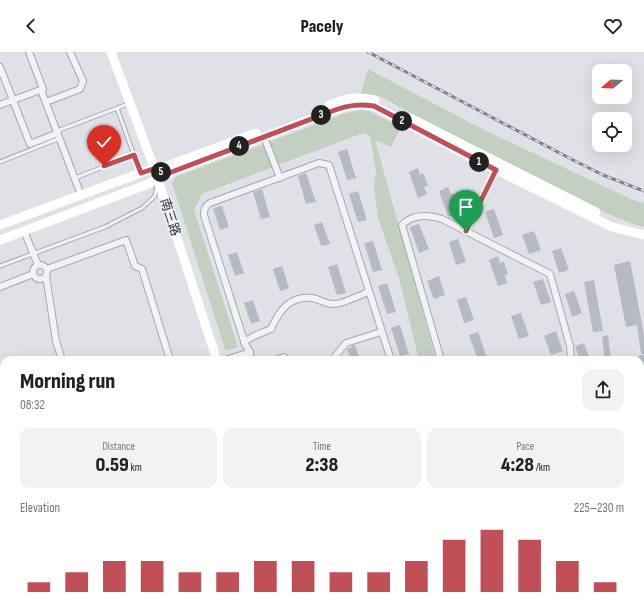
<!DOCTYPE html>
<meta charset="utf-8">
<style>
:root{--surface:#fff;--page:#f2f2f2;--text:#222;--muted:#767676;--accent:#c04f58}
body{margin:0;font-family:"Sofia Sans Condensed","Noto Sans SC",sans-serif;background:var(--page);color:var(--text);height:100vh;display:flex;flex-direction:column;font-size:15px;white-space:nowrap}
*{box-sizing:border-box;margin:0}
p{font-size:13px;color:var(--muted)}
.icon{flex:none;width:22px;height:22px;fill:none;stroke:currentColor;stroke-width:2;stroke-linecap:round;stroke-linejoin:round}
.map{position:relative;flex:1;overflow:hidden}
.panel{position:absolute;left:0px;top:304px;width:644px;height:256px;display:flex;flex-direction:column;background:var(--surface);border-radius:12px 12px 0 0;box-shadow:0 4px 16px #0002}
.panel>*{flex:none}
.needle{width:26px;rotate:251deg}
.buttons{position:absolute;left:592px;top:12px;display:grid;gap:8px}
.buttons a{display:grid;place-items:center;width:40px;height:40px;border-radius:8px;background:var(--surface);box-shadow:0 4px 16px #0002;font-size:20px}
.pin{position:absolute;display:grid;place-items:center;width:34px;height:34px;color:#fff;margin:-41px -17px;border-radius:50% 50% 50% 0;rotate:-45deg;box-shadow:0 0 4px #0007}
.pin .icon{rotate:45deg}
.km{position:absolute;width:20px;height:20px;margin:-10px;border-radius:50%;background:#222;color:#fff;font-size:11px;line-height:20px;text-align:center}
.round{display:grid;place-items:center;flex:none;width:42px;height:42px;border-radius:12px;background:var(--page)}
.summary{display:flex;align-items:center;justify-content:space-between;height:68px;padding:0 20px}
h1{font-size:22px;font-weight:800;line-height:30px}
.figures{display:grid;grid-template-columns:repeat(3,1fr);gap:6px;height:68px;padding:4px 20px}
.figures div{display:grid;align-content:center;border-radius:10px;background:var(--page);text-align:center}
.figures b{font-size:20px;font-weight:800}
.figures small{font-size:11px;font-weight:400}
.figures p{font-size:11px}
.chart{height:112px;padding:8px 20px}
.chart p{display:flex;justify-content:space-between}
.chart svg{width:100%;height:72px;margin-top:4px;stroke:var(--accent);stroke-width:6}
header{display:flex;justify-content:space-between;align-items:center;height:52px;padding:0 20px;background:var(--surface);font-size:18px;font-weight:800}
.map>svg:first-child{display:block}
.built{fill:#cdd0d8}
.green{fill:#c3cfc0}
.building{fill:#b6bac3}
.lines{fill:none;stroke-linecap:round;stroke-linejoin:round}
.lane-casing{stroke:#a5a8b0;stroke-width:5}
.street-casing{stroke:#a5a8b0;stroke-width:8}
.lane{stroke:#f1f2f5;stroke-width:3}
.street{stroke:#f1f2f5;stroke-width:6}
.secondary{stroke:#fff;stroke-width:9}
.rail-casing{stroke:#7a808e;stroke-width:3}
.rail{stroke:#eef0f4;stroke-width:1.5;stroke-dasharray:4.5;stroke-linecap:butt}
.route-casing{stroke:#fff;stroke-width:8}
.route{stroke:#c04f58;stroke-width:5}
.labels{text-anchor:middle;dominant-baseline:central;stroke-width:3;stroke-linejoin:round;paint-order:stroke}
.street-label{font-size:13px;fill:#292f3c;stroke:#eef0f4}
</style>
<header><svg class="icon" aria-label="back" viewBox="0 0 24 24"><path d="M15 5l-7 7 7 7"/></svg>Pacely<svg class="icon" aria-label="heart" viewBox="0 0 24 24"><path d="M12 20l-8-8c-3-5 5-10 8-4 3-6 11-1 8 4z"/></svg></header>
<div class="map">
<svg width="644" height="560" viewBox="0 0 644 560">
<rect width="100%" height="100%" fill="#dfe1e6"/>
<polygon class="built" points="51,556 213,556 215,560 40,560"/>
<g class="green">
<polygon points="368,17 482,77 633,148 644,151 644,175 633,172 586,153 381,45 361,41"/>
<polygon points="360,58 369,59 401,75 391,95 375,88 436,308 419,308 399,226 378,166 374,135 376,118 370,84 363,81 278,113 269,90 343,62"/>
<polygon points="265,92 273,115 202,142 194,158 238,295 228,298 225,297 172,131 174,127 177,124"/>
</g>
<g class="building">
<polygon points="347,97 356,126 347,128 338,100"/>
<polygon points="418,116 420,123 423,121 428,133 424,135 427,142 418,146 409,120"/>
<polygon points="306,121 316,150 306,152 298,124"/>
<polygon points="448,135 451,142 454,141 458,153 455,154 458,162 448,165 439,139"/>
<polygon points="262,137 270,165 261,167 253,140"/>
<polygon points="358,139 367,168 358,170 349,142"/>
<polygon points="222,154 229,175 220,178 213,156"/>
<polygon points="494,157 503,183 494,186 485,160"/>
<polygon points="322,170 330,192 321,194 314,173"/>
<polygon points="419,172 429,197 419,201 410,175"/>
<polygon points="534,179 541,198 529,202 522,183"/>
<polygon points="458,187 466,210 456,213 449,190"/>
<polygon points="373,189 382,218 373,220 364,191"/>
<polygon points="561,196 569,218 559,221 552,199"/>
<polygon points="237,200 244,221 235,224 228,203"/>
<polygon points="498,204 500,211 504,210 508,222 505,223 507,231 498,234 489,208"/>
<polygon points="630,209 642,272 644,284 644,302 641,302 637,273 626,275 614,213"/>
<polygon points="337,212 346,241 337,243 328,215"/>
<polygon points="282,214 289,236 280,239 273,217"/>
<polygon points="439,224 445,243 434,247 427,229"/>
<polygon points="543,227 551,250 541,253 533,230"/>
<polygon points="594,228 603,279 593,280 584,230"/>
<polygon points="387,231 396,260 387,262 378,234"/>
<polygon points="574,239 582,261 572,265 565,242"/>
<polygon points="466,245 474,268 464,271 457,248"/>
<polygon points="253,248 260,269 251,272 244,251"/>
<polygon points="521,261 529,284 519,287 511,264"/>
<polygon points="400,273 409,302 400,304 391,276"/>
<polygon points="556,279 563,299 551,303 544,284"/>
<polygon points="478,280 487,306 481,308 478,308 469,283"/>
<polygon points="608,283 611,308 605,308 602,285"/>
<polygon points="584,291 590,308 580,308 575,294"/>
<polygon points="355,293 360,308 351,308 347,297"/>
<polygon points="639,303 644,303 644,318 641,318"/>
</g>
<g class="lines">
<g class="lane-casing">
<g id="lane">
<polyline points="117,56 140,120"/>
<polyline points="57,79 128,52"/>
<polyline points="0,110 60,86"/>
<polyline points="75,126 134,103"/>
<polyline points="0,214 105,175 142,156 155,144 157,133"/>
</g>
</g>
<g class="street-casing">
<g id="street">
<polyline points="0,15 30,92 58,81"/>
<polyline points="41,38 81,143"/>
<polyline points="46,50 80,37 83,29 70,0"/>
<polyline points="0,53 43,37 29,0"/>
<polyline points="264,85 280,126"/>
<polyline points="24,179 38,213"/>
<polyline points="466,179 496,118"/>
<circle cx="40" cy="220" r="7"/>
<polyline points="47,217 126,188 135,214 142,217 170,308"/>
<polyline points="46,224 56,289 62,308"/>
<polyline points="0,235 33,222"/>
<path d="M244 290 254 284 271 277C279 259 290 243 312 246 319 247 326 252 333 252 340 253 361 243 368 240"/>
<polyline points="225,308 250,300"/>
<path d="M250 308V300L245 292 204 163C204 157 205 154 210 151L319 111 329 113 391 308"/>
<polyline points="274,308 284,305 287,308"/>
<polyline points="332,308 346,291 381,280"/>
<path d="M441 308 402 173C413 162 429 163 442 167L550 222 570 294 571 308"/>
<polyline points="0,344 4,342"/>
<polyline points="0,404 4,416"/>
<polyline points="0,503 4,515"/>
<polyline points="0,549 4,547"/>
<polyline points="329,556 330,560"/>
<polyline points="339,556 379,560"/>
<polyline points="448,556 449,560"/>
<polyline points="625,556 627,560"/>
<polyline points="419,560 432,556"/>
<polyline points="591,560 602,556"/>
</g>
</g>
<use href="#lane" class="lane"/>
<use href="#street" class="street"/>
<g class="secondary">
<polyline points="111,0 154,116 217,308"/>
<path d="M329 53C349 46 354 44 375 48"/>
<polyline points="410,66 596,160"/>
<polyline points="0,173 154,116 167,114 256,81"/>
<path d="M0 188 148 132 169 121 335 58C350 53 359 52 374 54L478 109 612 175 644 183"/>
<polyline points="640,378 644,377"/>
<polyline points="302,556 303,560"/>
<polyline points="485,556 486,560"/>
<polyline points="28,560 38,556"/>
</g>
<g class="rail-casing">
<polyline id="rail" points="368,0 571,107 603,123 644,139"/>
</g>
<use href="#rail" class="rail"/>
</g>
<g class="lines">
<g class="route-casing">
<path id="route" d="M104 114 134 103 141 121 159 115 162 124 169 121 335 58C350 53 359 52 374 54L496 118 466 179"/>
</g>
<use href="#route" class="route"/>
</g>
<g class="labels">
<g class="street-label">
<text transform="translate(170 165) rotate(72)">南三路</text>
</g>
</g>
</svg>
<div class="buttons">
<a><svg class="needle" viewBox="-14 -14 28 28"><path d="M0-13l5 13h-10z" fill="#e53935"/><path d="M0 13l5-13h-10z" fill="#767676"/></svg></a>
<a><svg class="icon" aria-label="locate" viewBox="0 0 24 24"><circle cx="12" cy="12" r="6"/><path d="M12 2v4M12 18v4M2 12h4M18 12h4"/></svg></a>
</div>
<div class="pin" style="left:466px;top:179px;background:#1e9e55"><svg class="icon" aria-label="arrive" viewBox="0 0 24 24"><path d="M6 21V4h12l-3 4 3 4H6"/></svg></div>
<div class="pin" style="left:104px;top:114px;background:#d93025"><svg class="icon" aria-label="check" viewBox="0 0 24 24"><path d="M5 12l5 5 9-10"/></svg></div>
<b class="km" style="left:479px;top:110px">1</b>
<b class="km" style="left:402px;top:69px">2</b>
<b class="km" style="left:321px;top:63px">3</b>
<b class="km" style="left:239px;top:94px">4</b>
<b class="km" style="left:161px;top:120px">5</b>
<section class="panel">
<div class="summary"><div><h1>Morning run</h1><p>08:32</p></div><a class="round"><svg class="icon" aria-label="share" viewBox="0 0 24 24"><path d="M12 15V3M7 8l5-5 5 5M5 13v7h14v-7"/></svg></a></div>
<div class="figures">
<div><p>Distance</p><b>0.59<small> km</small></b></div>
<div><p>Time</p><b>2:38</b></div>
<div><p>Pace</p><b>4:28<small> /km</small></b></div>
</div>
<div class="chart"><p><span>Elevation</span>225–230 m</p>
<svg viewBox="0 0 160 44" preserveAspectRatio="none"><path d="M5 44V38M15 44V32M25 44V25M35 44V25M45 44V32M55 44V32M65 44V25M75 44V25M85 44V32M95 44V32M105 44V25M115 44V12M125 44V6M135 44V12M145 44V25M155 44V38"/></svg>
</div>
</section>
</div>
